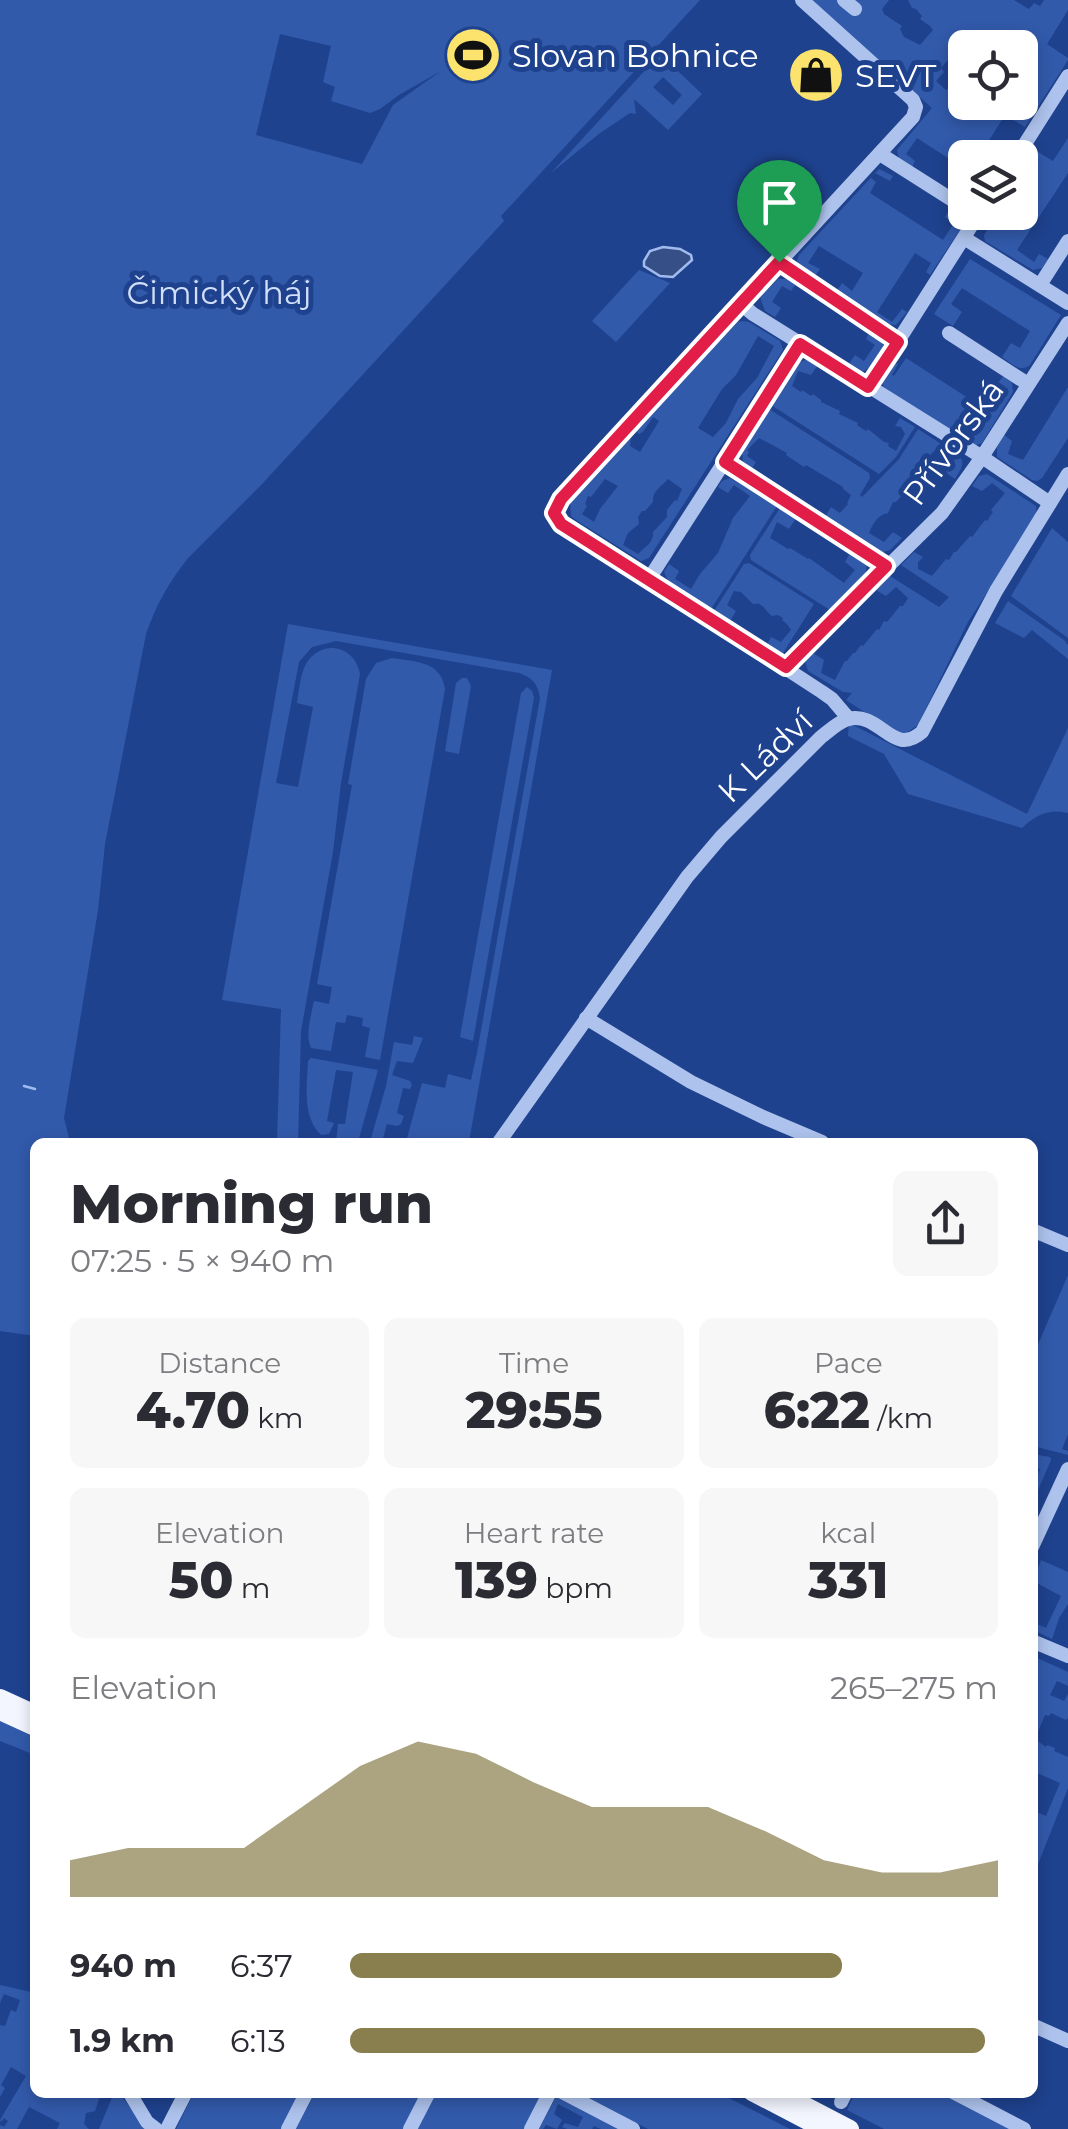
<!DOCTYPE html>
<meta charset="utf-8">
<style>
:root{--surface:#fff;--page:#f7f7f7;--text:#2b2b33;--muted:#7c7c81;--accent:#897e4d}
body{margin:0;font-family:Montserrat,sans-serif;background:var(--page);color:var(--text);height:100vh;display:flex;flex-direction:column;font-size:38px;white-space:nowrap}
*{box-sizing:border-box;margin:0}
p{font-size:32px;color:var(--muted)}
.icon{flex:none;width:55px;height:55px;fill:none;stroke:currentColor;stroke-width:2;stroke-linecap:round;stroke-linejoin:round}
.map{position:relative;flex:1;overflow:hidden}
.details{position:absolute;left:30px;top:1138px;width:1008px;height:960px;display:flex;flex-direction:column;background:var(--surface);border-radius:15px;box-shadow:0 5px 15px #0003}
.details>*{flex:none}
.controls{position:absolute;left:948px;top:30px;display:grid;gap:20px}
.controls a{display:grid;place-items:center;width:90px;height:90px;border-radius:15px;background:var(--surface);box-shadow:0 5px 15px #0003;font-size:50px}
.pin{position:absolute;display:grid;place-items:center;width:85px;height:85px;color:#fff;margin:-102px -42px;border-radius:50% 50% 50% 0;rotate:-45deg;box-shadow:0 0 10px #0007}
.pin .icon{rotate:45deg}
.round{display:grid;place-items:center;flex:none;width:105px;height:105px;border-radius:15px;background:var(--page)}
.headline{display:flex;align-items:center;justify-content:space-between;height:170px;padding:0 40px}
h1{font-size:55px;font-weight:800;line-height:75px}
.stats{display:grid;grid-template-columns:repeat(3,1fr);gap:15px;height:170px;padding:10px 40px}
.stats div{display:grid;align-content:center;border-radius:15px;background:var(--page);text-align:center}
.stats b{font-size:50px;font-weight:800}
.stats small{font-size:28px;font-weight:400}
.stats p{font-size:28px}
.chart{height:280px;padding:20px 40px}
.chart p{display:flex;justify-content:space-between}
.chart svg{width:100%;height:180px;margin-top:10px;fill:var(--accent);opacity:.7}
ul{padding:0 40px;list-style:none;font-size:32px}
li{display:grid;grid-template-columns:160px 120px 1fr;align-items:center;height:75px}
li i{height:25px;border-radius:12px;background:var(--accent)}
.map>svg:first-child{display:block}
.green{fill:#325aab;fill-rule:evenodd}
.water{fill:#364f87;stroke:#a1bbee;stroke-width:2.5}
.lines{fill:none;stroke-linecap:round;stroke-linejoin:round}
.stream{stroke:#a1bbee;stroke-width:2.5}
.minor{stroke:#adc2ec;stroke-width:14}
.major{stroke:#f3f6ff;stroke-width:18}
.route-casing{stroke:#fff;stroke-width:20}
.route{stroke:#e11d48;stroke-width:12}
.labels{text-anchor:middle;dominant-baseline:central;stroke-width:10;stroke-linejoin:round;paint-order:stroke}
.poi-label{font-size:32px;fill:#fff;stroke:#1f428e;text-anchor:start}
.park-label{font-size:32px;fill:#d2dff9;stroke:#1f428e}
.street-label{font-size:32px;fill:#fff;stroke:#1f428e}
</style>
<div class="map">
<svg width="1068" height="2129" viewBox="0 0 1068 2129">
<rect width="100%" height="100%" fill="#1f428e"/>
<g class="green">
<path d="M0 0H700L501 216 504 221 263 483 188 558C169 582 156 605 146 634L105 844 98 910 64 1118 70 1142H35V1336L0 1331ZM280 34 331 46 323 82 335 87 331 101 370 113 380 109 399 95 441 71 393 105 362 164 256 135Z"/>
<path d="M811 0H889L882 9 884 14 902 26 900 29 904 37 920 45 933 30 930 26 920 19 922 16 916 9 912 8 908 0H1014L1029 9 1034 3 1040 6 1044 0H1068V10L1047 44 1068 58V60L1025 127 1005 115 986 145 1004 157 965 158V169L917 138 906 154 915 161 912 167 899 158 897 150 932 108ZM975 38 980 43 985 38 995 47 998 45 1001 47 1020 48V72L1026 78 1020 85V102H965V78L953 88 950 87 946 90 936 81 944 72 941 68 961 45 966 47Z"/>
<path d="M660 54 702 94 668 130 634 99 636 114 630 113 600 133 551 173ZM663 77 682 95 673 105 653 87Z"/>
<polygon points="1068,138 1068,173 1017,250 1034,262 1039,254 1048,259 1042,268 1033,270 985,241 984,235 999,213 1020,212 1020,178 1038,152 1053,161"/>
<polygon points="879,169 893,176 890,181 875,173 871,178 876,182 870,193 943,240 954,223 945,217 948,212 961,223 961,228 930,275 926,272 931,263 915,253 877,312 892,322 902,309 907,312 896,325 889,324 837,291 842,283 852,291 863,273 819,246 808,263 820,269 815,276 801,267 797,261 799,255"/>
<path d="M970 259 1061 315 1030 365C1020 373 1011 363 1002 357L1011 343 1020 348 1030 331 962 288 951 304 962 312 953 326 934 314Z"/>
<polygon points="639,270 670,283 616,342 592,321"/>
<polygon points="778,279 786,279 795,285 791,291 782,286 772,302 781,308 775,317 765,311 760,297"/>
<path d="M743 321 749 322 780 341 783 350 649 558 641 561 576 520 571 516 570 502 606 463H604L589 477 626 436 631 438 630 446 640 452 659 421 653 417 643 432 639 434 634 429 716 339 720 341 738 322ZM758 336 774 346 757 378 738 399 726 423 713 437 698 428 722 389 736 375ZM605 479 618 486 600 509 594 522 582 514 587 506 585 504 588 496 591 497ZM668 479 682 489 677 501 675 500 667 510V517L653 532C654 543 645 546 638 554L623 545 628 533 639 524 638 517 642 511H645L653 502C652 491 660 488 668 479Z"/>
<polygon points="869,333 881,341 884,347 872,366 862,372 849,364 855,355 864,361 875,345 866,339"/>
<polygon points="906,358 982,407 1003,376 1012,383 1013,392 982,443 974,446 884,389 881,379 892,363 898,364 892,375 894,376"/>
<polygon points="807,359 818,365 811,375 798,371 792,386 801,392 802,390 811,396 813,394 821,400 821,402 840,411 839,414 858,423 857,425 866,431 868,429 884,442 889,443 888,446 896,451 905,434 901,427 895,426 900,418 915,427 896,457 879,474 771,405 797,364"/>
<polygon points="1068,387 1068,438 1042,478 1037,481 1032,480 997,457 997,447 1004,435 1012,441 1008,454 1023,460"/>
<path d="M769 409 869 473 870 478 860 495 862 497 899 459 918 429 958 455C967 463 960 470 955 479L945 472 950 460 935 450 926 460 928 462 923 474 915 484 912 483 907 494 904 493 896 502H893L888 513C878 515 873 523 869 533L884 542 893 532 902 538 890 550 883 552 826 515 831 507 840 513 848 504 847 503 851 495 843 489V487L806 465 804 467 786 455 787 453 759 438 747 450 749 452 747 456 756 462 752 468 743 461 742 451Z"/>
<polygon points="987,474 1036,506 1037,515 968,622 918,725 903,735 899,734 846,700 852,693 843,692 808,671 805,661 813,653 824,660 821,673 835,680 845,661 847,661 853,653 855,653 861,645 863,646 877,629 879,630 884,621 887,622 900,606 903,606 908,598 896,587 886,596 876,590 890,576 939,607 949,597 901,565 914,552 923,557 918,562 918,569 932,576 946,559 949,560 954,552 956,552 970,536 972,537 985,520 987,521 993,512 991,510 1005,493 992,483 982,491 972,486 979,476"/>
<polygon points="730,478 777,506 711,609 669,583 664,572 669,564 679,571 675,579 691,589 700,574 718,553 733,518 750,496 734,485 728,493 718,487 722,481"/>
<polygon points="780,508 796,518 789,529 777,522 770,538 788,549 790,548 808,559 809,558 844,583 855,570 845,562 850,553 867,565 865,575 830,610 751,560 750,555"/>
<polygon points="1052,528 1068,542 1068,638 1011,596"/>
<path d="M749 563 814 604 783 653 767 645 771 637 781 642 791 630 787 624 782 620 783 618 778 615 772 616C764 610 763 601 753 604L741 592 734 591 727 605 736 611 730 621 714 611 744 564Z"/>
<polygon points="1008,601 1064,640 1068,645 1068,659 1032,630 1024,638 995,623"/>
<path d="M288 624 552 670 469 1142H406L422 1083 445 1088 448 1074 471 1080 477 1053 540 698C538 684 532 677 519 673L336 641 312 647 299 662 276 783 298 787 313 707 297 703C299 691 300 675 306 664 321 638 355 645 360 674L341 783 333 852 301 1031 298 1142H277L281 1009 222 1000Z"/>
<path d="M392 658C416 662 441 661 445 689L380 1060 365 1057 370 1028 362 1026 363 1018 347 1015 345 1023 336 1022 331 1051 311 1048C305 1034 311 1016 314 1001L329 1004 332 987 317 984 352 785 348 784 366 679 376 663Z"/>
<polygon points="462,678 467,678 471,686 459,754 445,751 456,683"/>
<polygon points="527,687 532,691 534,698 473,1041 460,1037 521,693"/>
<path d="M849 723 1027 814 1068 728V813C1050 808 1035 815 1022 828L908 794 884 754 848 736Z"/>
<polygon points="414,1036 423,1038 413,1063 397,1061 392,1075 410,1081 412,1085 410,1089 403,1088 397,1113 404,1116 401,1124 397,1126 387,1124 382,1142 370,1142 386,1086 394,1042 412,1045"/>
<path d="M311 1058 378 1070 358 1142H336L338 1124H345L353 1072 336 1070 327 1121 334 1123 329 1134 321 1135C302 1116 307 1087 308 1061Z"/>
<polygon points="1068,1275 1068,1434 1062,1449 1068,1451 1068,1455 1033,1446 1033,1356"/>
<polygon points="1033,1454 1050,1457 1051,1460 1033,1502 1033,1486 1040,1469 1033,1466"/>
<polygon points="1041,1560 1068,1572 1068,1604 1059,1618 1052,1639 1033,1630 1033,1625 1035,1626 1037,1624 1046,1628 1061,1596 1033,1581"/>
<polygon points="1033,1656 1068,1672 1068,1686 1057,1681 1050,1695 1064,1701 1068,1694 1068,1718 1066,1720 1051,1713 1049,1716 1045,1715 1035,1739 1046,1747 1047,1745 1055,1748 1054,1751 1068,1757 1068,1788 1033,1877 1033,1845 1035,1839 1033,1838 1033,1814 1034,1811 1046,1816 1060,1783 1037,1773 1033,1774"/>
<polygon points="0,1721 35,1736 35,1755 0,1741"/>
<polygon points="0,1985 35,1993 35,2092 101,2093 95,2111 86,2113 84,2124 89,2129 57,2129 60,2123 29,2107 17,2129 0,2129 0,2125 4,2127 8,2121 4,2118 1,2122 0,2120 26,2076 11,2067 1,2085 5,2088 0,2097 0,2025 5,2026 11,2010 16,2012 20,2000 4,1994 0,2003"/>
<polygon points="118,2092 143,2124 141,2127 147,2129 99,2129 113,2095"/>
<polygon points="194,2093 301,2093 283,2129 176,2129"/>
<polygon points="315,2093 422,2093 403,2129 296,2129"/>
<polygon points="435,2093 543,2093 524,2129 416,2129"/>
<polygon points="577,2093 719,2093 790,2129 648,2129"/>
<polygon points="855,2093 940,2093 1010,2129 884,2129 847,2110"/>
<polygon points="556,2097 619,2129 601,2129 594,2126 592,2129 567,2129 562,2127 565,2123 578,2127 583,2117 558,2104 554,2114 562,2120 557,2129 546,2125 543,2129 539,2129"/>
</g>
<polygon class="water" points="663,247 680,249 691,255 692,260 673,277 660,276 644,266 644,261 650,251"/>
<g class="lines">
<polyline class="stream" points="24,1086 35,1089"/>
<g class="minor">
<polyline points="802,0 913,100 916,107 913,117 561,499 555,513 561,524 649,579 822,692 832,699 849,719"/>
<polyline points="844,0 855,9"/>
<polyline points="880,154 965,208"/>
<polyline points="1016,158 1068,76"/>
<polyline points="964,238 1068,303"/>
<polyline points="779,262 897,341"/>
<polyline points="1040,285 1068,241"/>
<polyline points="741,304 753,314 982,457 1050,503"/>
<polyline points="949,333 1028,384"/>
<polyline points="869,387 980,212"/>
<polyline points="725,461 886,566"/>
<polyline points="649,579 800,344"/>
<polyline points="786,667 942,513 982,457 1068,323"/>
<polyline points="586,1018 691,1082 763,1117 822,1142"/>
<path d="M499 1142 687 877 721 837 821 737C829 731 838 722 848 719 881 711 892 758 922 732L996 591 1068 474"/>
<polyline points="1032,1230 1068,1245"/>
<polyline points="1032,1547 1068,1469"/>
<polyline points="1032,1641 1068,1656"/>
<polyline points="1032,2025 1068,2041"/>
<polyline points="129,2092 147,2122 156,2129"/>
<polyline points="562,2092 633,2129"/>
<polyline points="953,2092 1024,2129"/>
<polyline points="841,2102 846,2092"/>
<polyline points="167,2129 186,2092"/>
<polyline points="288,2129 307,2092"/>
<polyline points="410,2129 429,2092"/>
<polyline points="531,2129 550,2092"/>
</g>
<g class="major">
<polyline points="0,1698 35,1714"/>
<polyline points="0,1711 35,1727"/>
<polyline points="752,2092 823,2129"/>
<polyline points="779,2092 850,2129"/>
</g>
</g>
<g class="lines">
<g class="route-casing">
<polygon id="route" points="779,262 898,342 868,387 800,344 725,462 886,566 786,667 561,524 554,513 561,499"/>
</g>
<use href="#route" class="route"/>
</g>
<defs>
<g id="stadium-disc" transform="scale(2.875)"><circle r="9.5" fill="#fbe36d" stroke="#1f428e"/><path d="M0-5a6.5 5 0 1 0 0 10a6.5 5 0 1 0 0-10ZM-3.5-1.8h7v3.6h-7Z" fill="#111"/></g>
<g id="shop-disc" transform="scale(2.875)"><circle r="9.5" fill="#fbe36d" stroke="#1f428e"/><path d="M-5-2.5h2.3a2.7 3.5 0 0 1 5.4 0H5L5.5 6h-11ZM-1.5-2.5h3a1.5 2.3 0 0 0-3 0Z" fill="#111"/></g>
</defs>
<g fill-rule="evenodd">
<use href="#stadium-disc" x="473" y="55"/>
<use href="#shop-disc" x="816" y="75"/>
</g>
<g class="labels">
<g class="poi-label">
<text x="512" y="55">Slovan Bohnice</text>
<text x="855" y="75">SEVT</text>
</g>
<g class="park-label">
<text x="219" y="292">Čimický háj</text>
</g>
<g class="street-label">
<text transform="translate(953 442) rotate(-54)">Přívorská</text>
<text transform="translate(765 756) rotate(-44)">K Ládví</text>
</g>
</g>
</svg>
<div class="controls">
<a><svg class="icon" aria-label="locate" viewBox="0 0 24 24"><circle cx="12" cy="12" r="6"/><path d="M12 2v4M12 18v4M2 12h4M18 12h4"/></svg></a>
<a><svg class="icon" aria-label="layers" viewBox="0 0 24 24"><path d="M12 4l9 5-9 5-9-5zM3 14l9 5 9-5"/></svg></a>
</div>
<div class="pin" style="left:779px;top:262px;background:#1e9e55"><svg class="icon" aria-label="arrive" viewBox="0 0 24 24"><path d="M6 21V4h12l-3 4 3 4H6"/></svg></div>
<section class="details">
<div class="headline"><div><h1>Morning run</h1><p>07:25 · 5 × 940 m</p></div><a class="round"><svg class="icon" aria-label="share" viewBox="0 0 24 24"><path d="M12 15V3M7 8l5-5 5 5M5 13v7h14v-7"/></svg></a></div>
<div class="stats">
<div><p>Distance</p><b>4.70<small> km</small></b></div>
<div><p>Time</p><b>29:55</b></div>
<div><p>Pace</p><b>6:22<small> /km</small></b></div>
</div>
<div class="stats">
<div><p>Elevation</p><b>50<small> m</small></b></div>
<div><p>Heart rate</p><b>139<small> bpm</small></b></div>
<div><p>kcal</p><b>331</b></div>
</div>
<div class="chart"><p><span>Elevation</span>265–275 m</p>
<svg viewBox="0 0 160 44" preserveAspectRatio="none"><path d="M0 44V35L10 32L20 32L30 32L40 22L50 12L60 6L70 9L80 16L90 22L100 22L110 22L120 28L130 35L140 38L150 38L160 35V44z"/></svg>
</div>
<ul>
<li><b>940 m</b>6:37<i style="width:76%"></i></li>
<li><b>1.9 km</b>6:13<i style="width:98%"></i></li>
</ul>
</section>
</div>
